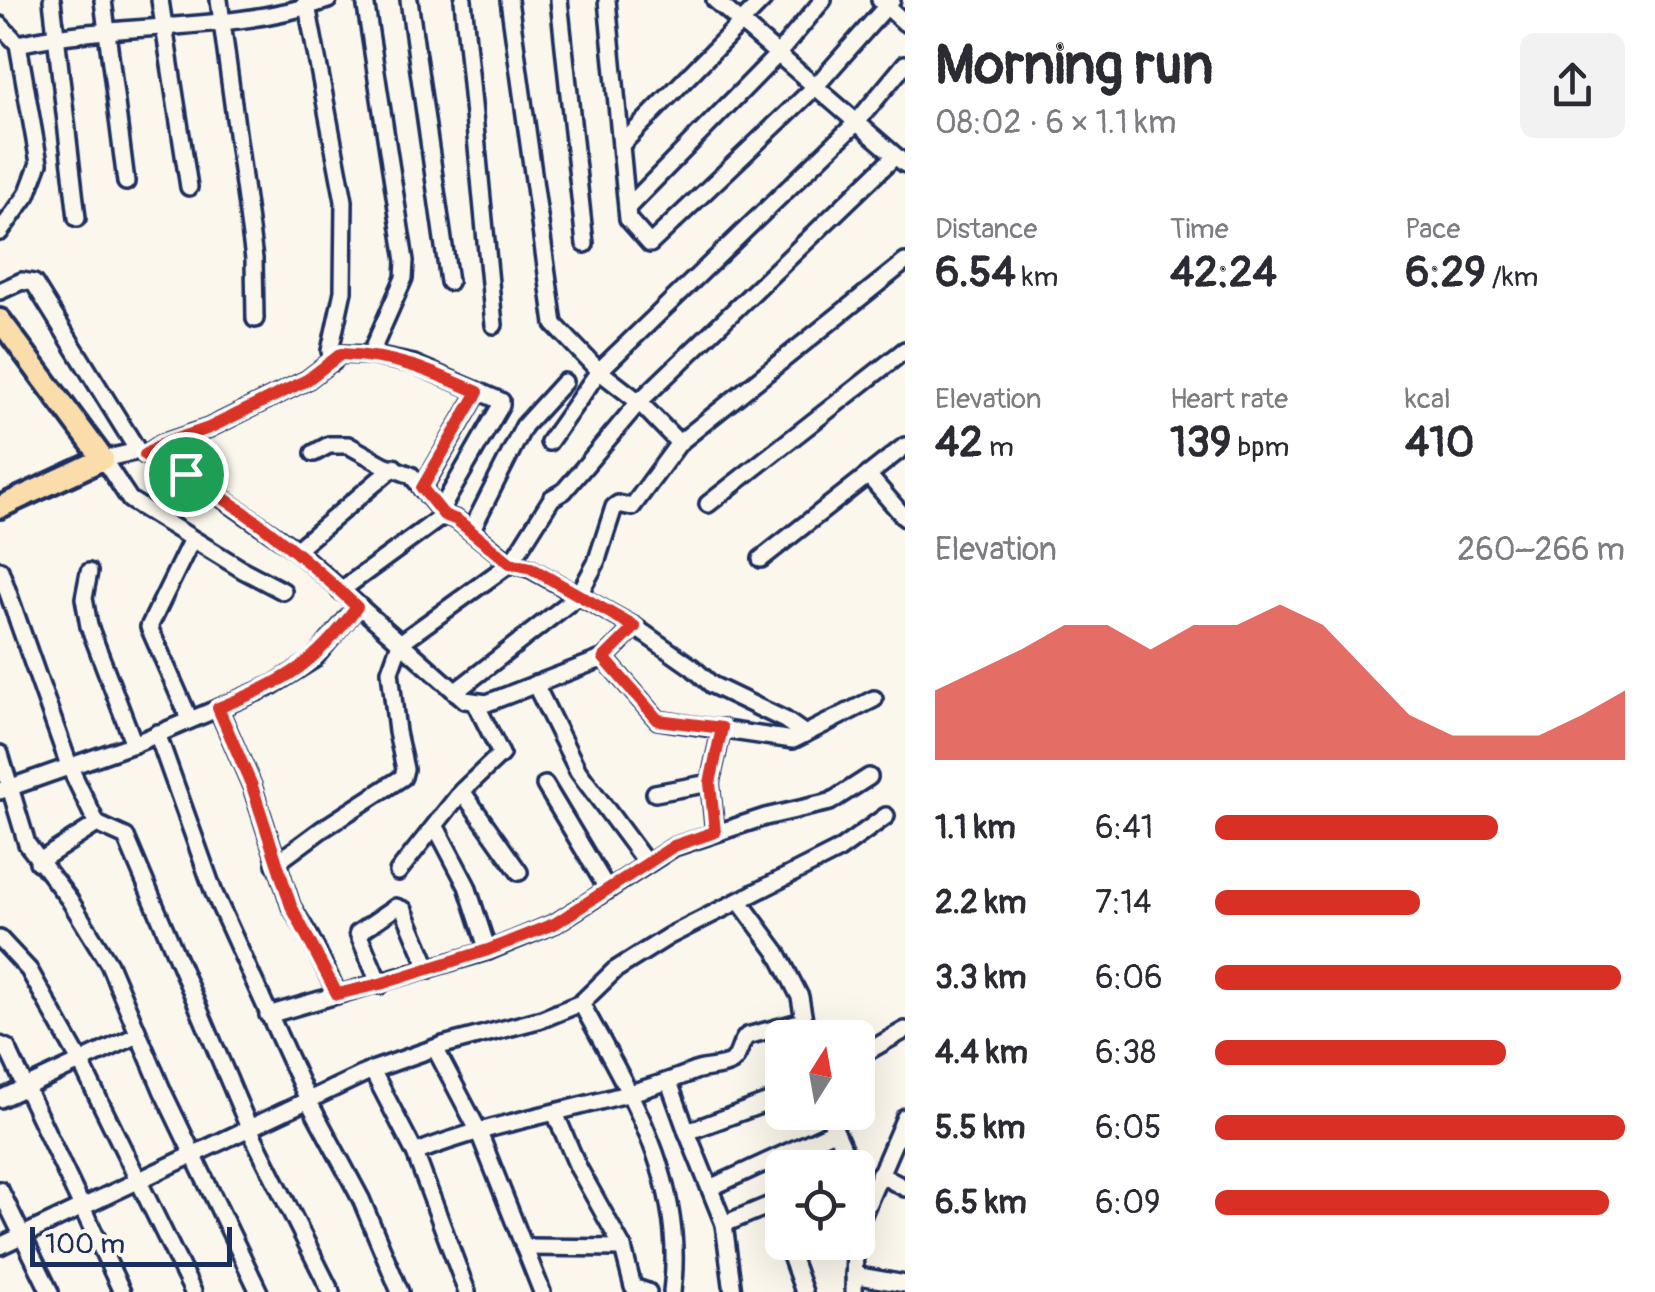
<!DOCTYPE html>
<meta charset="utf-8">
<style>
:root{--surface:#fff;--page:#f2f2f3;--text:#2b2b33;--muted:#7c7c81;--accent:#d93025}
body{margin:0;font-family:Pangolin,sans-serif;background:var(--page);color:var(--text);height:100vh;display:flex;flex-direction:column;font-size:38px;white-space:nowrap}
*{box-sizing:border-box;margin:0}
p{font-size:32px;color:var(--muted)}
.icon{flex:none;width:55px;height:55px;fill:none;stroke:currentColor;stroke-width:2;stroke-linecap:round;stroke-linejoin:round}
.map{position:relative;flex:1;overflow:hidden}
.details{display:flex;flex-direction:column;background:var(--surface);width:750px}
.details>*{flex:none}
.needle{width:65px;rotate:11deg}
.controls{position:absolute;left:765px;top:1020px;display:grid;gap:20px}
.controls a{display:grid;place-items:center;width:110px;height:110px;border-radius:15px;background:var(--surface);box-shadow:0 10px 40px #0002;font-size:50px}
.scale{position:absolute;left:30px;bottom:25px;width:202px;box-sizing:border-box;padding-left:10px;border:5px solid #1b2f5e;border-top:0;font-size:28px;line-height:35px;white-space:nowrap;color:#1b2f5e;-webkit-text-stroke:8px #fbf7ec;paint-order:stroke}
.pin{position:absolute;display:grid;place-items:center;width:85px;height:85px;color:#fff;margin:-42px;border:5px solid #fff;border-radius:50%;box-shadow:0 2px 10px #0007}
.round{display:grid;place-items:center;flex:none;width:105px;height:105px;border-radius:15px;background:var(--page)}
.head{display:flex;align-items:center;justify-content:space-between;height:170px;padding:0 30px}
h1{font-size:55px;font-weight:700;line-height:75px}
.stats{display:grid;grid-template-columns:repeat(3,1fr);gap:15px;height:170px;padding:10px 30px}
.stats div{display:grid;align-content:center}
.stats b{font-size:42px;font-weight:700}
.stats small{font-size:28px;font-weight:400}
.stats p{font-size:28px}
.chart{height:280px;padding:20px 30px}
.chart p{display:flex;justify-content:space-between}
.chart svg{width:100%;height:180px;margin-top:10px;fill:var(--accent);opacity:.7}
ul{padding:0 30px;list-style:none;font-size:32px}
li{display:grid;grid-template-columns:160px 120px 1fr;align-items:center;height:75px}
li i{height:25px;border-radius:12px;background:var(--accent)}
main{display:flex;flex:1;min-height:0}
.map>svg:first-child{display:block}
.lines{fill:none;stroke-linecap:round;stroke-linejoin:round}
.minor-casing{stroke:#1b2f5e;stroke-width:22}
.major-casing{stroke:#1b2f5e;stroke-width:28}
.minor{stroke:#fbf7ec;stroke-width:15}
.major{stroke:#fbddab;stroke-width:20}
.route-casing{stroke:#fff;stroke-width:20}
.route{stroke:#d93025;stroke-width:12}
</style>
<main>
<div class="map">
<svg width="905" height="1292" viewBox="0 0 905 1292">
<rect width="100%" height="100%" fill="#fbf7ec"/>
<filter id="ink" filterUnits="userSpaceOnUse"><feTurbulence type="fractalNoise" baseFrequency=".01" numOctaves="2"/><feDisplacementMap in="SourceGraphic" scale="20" xChannelSelector="R" yChannelSelector="G"/><feConvolveMatrix kernelMatrix="1 2 1 2 8 2 1 2 1" color-interpolation-filters="sRGB"/></filter>
<g filter="url(#ink)">
<g class="lines">
<g class="minor-casing">
<g id="minor">
<polyline points="52,0 77,218"/>
<polyline points="103,0 126,182"/>
<polyline points="160,0 189,187"/>
<polyline points="219,0 254,259 255,319"/>
<polyline points="306,0 344,201 343,291 330,351 333,362"/>
<polyline points="365,0 405,261 404,278 370,355"/>
<polyline points="409,0 449,282"/>
<polyline points="463,0 494,325"/>
<polyline points="509,0 554,324 599,371 639,402 679,443"/>
<polyline points="559,0 585,244"/>
<polyline points="607,0 628,219 650,244 815,87 892,0"/>
<polyline points="715,0 905,164"/>
<polyline points="880,0 905,23"/>
<path d="M0 25 18 44C119 21 230 34 328 0"/>
<polyline points="621,145 763,0"/>
<polyline points="627,208 777,55 823,0"/>
<polyline points="0,232 27,195 39,163 18,44"/>
<polyline points="0,291 22,281 34,283 138,451"/>
<polyline points="549,442 599,371 856,123 905,64"/>
<polyline points="314,453 329,445 348,445 384,465 411,475 444,515 457,520 511,563 531,569 635,627 692,667 712,685 785,720 805,734"/>
<polyline points="145,455 162,444 209,428 307,380 341,354 370,355 414,364 501,401 501,405 440,511"/>
<polyline points="868,475 905,518"/>
<polyline points="422,489 478,392"/>
<polyline points="708,504 905,350"/>
<polyline points="471,531 524,426 564,382"/>
<polyline points="296,550 394,467"/>
<polyline points="761,559 905,446"/>
<polyline points="0,570 70,768 97,824 38,862"/>
<polyline points="89,572 84,598 89,626 134,744"/>
<polyline points="283,591 243,570 130,500 103,459 138,451 186,473 296,550 465,700 487,703 604,658 635,627"/>
<polyline points="340,591 444,515"/>
<polyline points="604,658 658,720 671,722 793,740 874,699"/>
<polyline points="535,684 578,771 647,864"/>
<polyline points="455,692 578,596 596,563 614,507 618,504 632,507 679,443 905,262"/>
<polyline points="218,708 252,786 291,906 310,937 337,993"/>
<polyline points="190,720 149,627 192,539"/>
<polyline points="157,733 214,893 309,1102 361,1199 400,1292"/>
<polyline points="0,754 27,844 69,899 109,964 163,1092 259,1292"/>
<polyline points="545,785 608,890"/>
<polyline points="0,791 134,744 273,685 313,660 357,607"/>
<polyline points="462,791 519,872"/>
<polyline points="655,793 710,783"/>
<polyline points="97,824 126,837 250,1130 331,1292"/>
<polyline points="436,827 467,886 488,951"/>
<polyline points="715,833 710,783 722,728"/>
<polyline points="275,864 321,830 403,777 405,769 397,732 390,671 400,643 511,563 552,498 564,491 639,402 895,156"/>
<polyline points="398,872 462,791 501,754 476,704"/>
<polyline points="740,902 777,952 800,997 807,1038"/>
<polyline points="0,939 29,970 80,1061 193,1292"/>
<polyline points="380,985 358,933 396,907 404,910 429,969"/>
<path d="M581 1003C631 1095 686 1182 672 1292"/>
<polyline points="268,1015 488,951 556,923 674,847 765,817 830,802 869,777"/>
<polyline points="0,1045 7,1048 122,1292"/>
<polyline points="435,1048 478,1130 542,1292"/>
<polyline points="858,1057 905,1030"/>
<polyline points="372,1070 415,1153 467,1292"/>
<polyline points="669,1082 687,1132"/>
<polyline points="0,1099 138,1035"/>
<polyline points="827,1112 852,1168"/>
<polyline points="555,1113 578,1167 623,1248 633,1287 648,1292"/>
<path d="M415 1153C506 1116 604 1108 695 1071 706 1067 723 1068 732 1062 740 1056 739 1043 747 1036L803 1021"/>
<polyline points="879,1174 905,1188"/>
<polyline points="858,1177 869,1199"/>
<polyline points="712,1187 834,1131"/>
<polyline points="0,1190 50,1292"/>
<polyline points="773,1204 782,1232"/>
<polyline points="724,1224 782,1200"/>
<polyline points="858,1226 905,1117"/>
<polyline points="786,1242 804,1292"/>
<polyline points="0,1246 372,1070 443,1045 542,1019 581,1003 615,970 669,936 839,850 886,816"/>
<polyline points="524,1247 623,1248"/>
<polyline points="854,1275 905,1284"/>
<polyline points="733,1292 724,1224 687,1132 782,1097"/>
<polyline points="854,1292 855,1242"/>
</g>
</g>
<g class="major-casing">
<polyline id="major" points="0,320 103,459 0,507"/>
</g>
<use href="#minor" class="minor"/>
<use href="#major" class="major"/>
</g>
</g>
<g class="lines" filter="url(#ink)">
<g class="route-casing">
<path id="route" d="M341 354C396 356 428 370 478 392L422 488 444 515 457 520 510 563 531 568 635 627 604 658 658 720 722 728 710 783 715 832 674 846 556 923 488 950 380 984 337 994 291 906 252 786 218 708C287 680 312 667 357 607 294 547 225 491 145 455L162 444 209 428 307 380Z"/>
</g>
<use href="#route" class="route"/>
</g>
</svg>
<div class="controls">
<a><svg class="needle" viewBox="-14 -14 28 28"><path d="M0-13l5 13h-10z" fill="#e53935"/><path d="M0 13l5-13h-10z" fill="#7c7c81"/></svg></a>
<a><svg class="icon" aria-label="locate" viewBox="0 0 24 24"><circle cx="12" cy="12" r="6"/><path d="M12 2v4M12 18v4M2 12h4M18 12h4"/></svg></a>
</div>
<div class="scale">100 m</div>
<div class="pin" style="left:186px;top:474px;background:#1e9e55"><svg class="icon" aria-label="arrive" viewBox="0 0 24 24"><path d="M6 21V4h12l-3 4 3 4H6"/></svg></div>
</div>
<section class="details">
<div class="head"><div><h1>Morning run</h1><p>08:02 · 6 × 1.1 km</p></div><a class="round"><svg class="icon" aria-label="share" viewBox="0 0 24 24"><path d="M12 15V3M7 8l5-5 5 5M5 13v7h14v-7"/></svg></a></div>
<div class="stats">
<div><p>Distance</p><b>6.54<small> km</small></b></div>
<div><p>Time</p><b>42:24</b></div>
<div><p>Pace</p><b>6:29<small> /km</small></b></div>
</div>
<div class="stats">
<div><p>Elevation</p><b>42<small> m</small></b></div>
<div><p>Heart rate</p><b>139<small> bpm</small></b></div>
<div><p>kcal</p><b>410</b></div>
</div>
<div class="chart"><p><span>Elevation</span>260–266 m</p>
<svg viewBox="0 0 160 44" preserveAspectRatio="none"><path d="M0 44V27L10 22L20 17L30 11L40 11L50 17L60 11L70 11L80 6L90 11L100 22L110 33L120 38L130 38L140 38L150 33L160 27V44z"/></svg>
</div>
<ul>
<li><b>1.1 km</b>6:41<i style="width:69%"></i></li>
<li><b>2.2 km</b>7:14<i style="width:50%"></i></li>
<li><b>3.3 km</b>6:06<i style="width:99%"></i></li>
<li><b>4.4 km</b>6:38<i style="width:71%"></i></li>
<li><b>5.5 km</b>6:05<i style="width:100%"></i></li>
<li><b>6.5 km</b>6:09<i style="width:96%"></i></li>
</ul>
</section>
</main>
